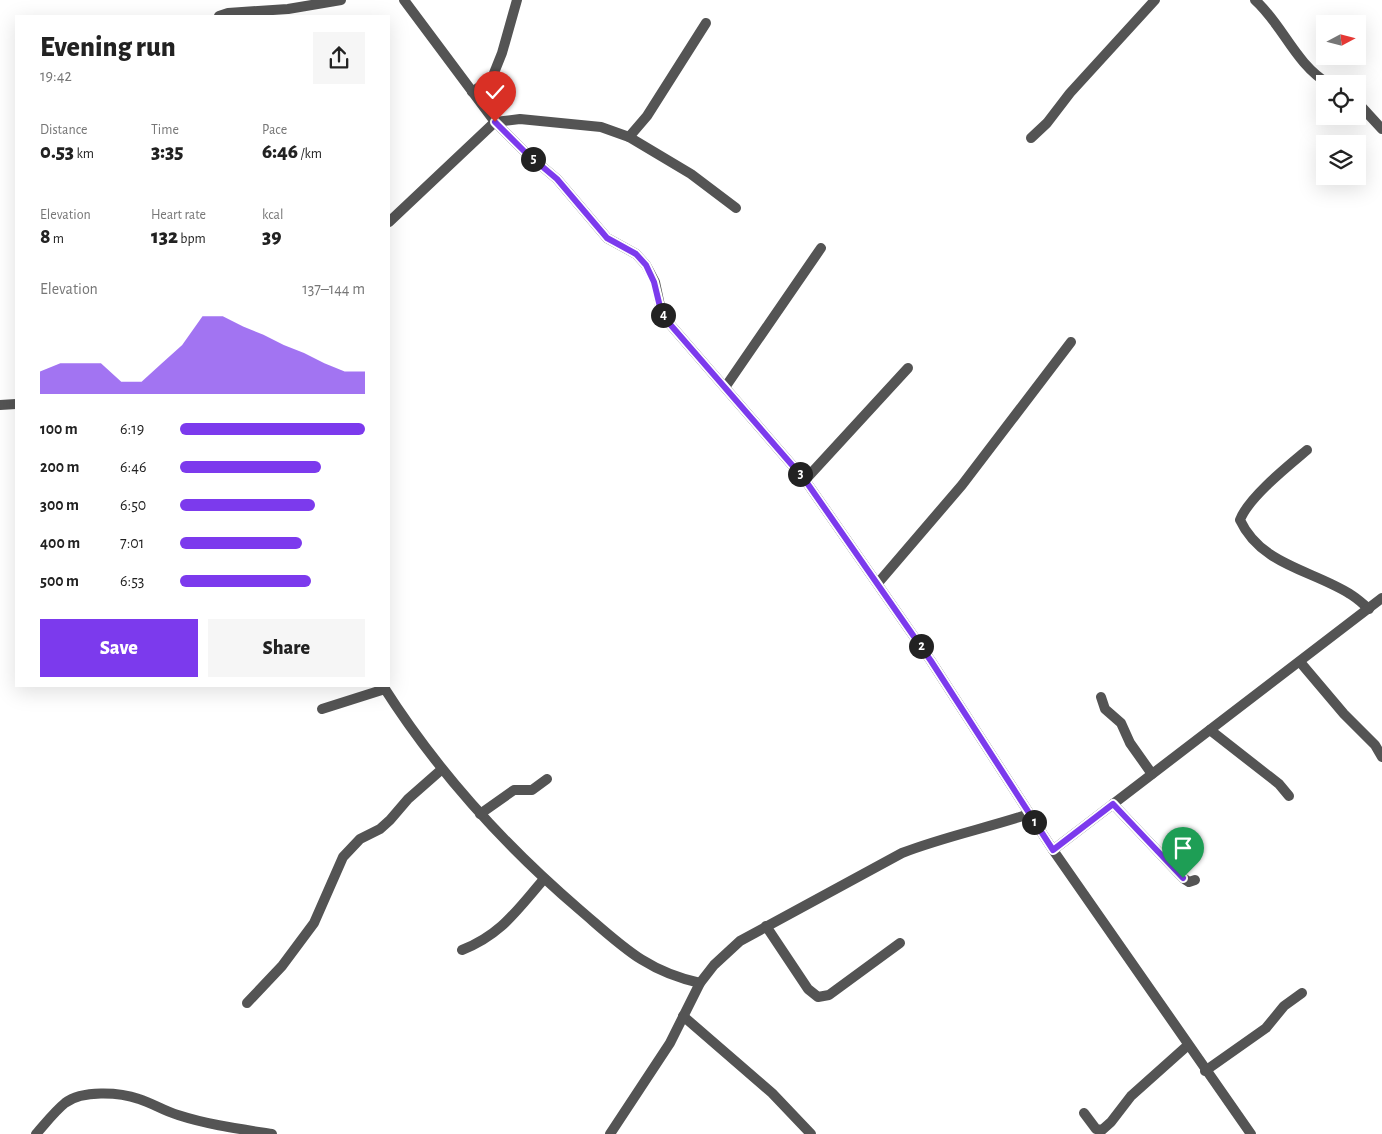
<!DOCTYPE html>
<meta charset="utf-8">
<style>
:root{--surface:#fff;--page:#f6f6f6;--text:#222;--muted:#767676;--accent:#7c3aed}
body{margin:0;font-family:"Alegreya Sans",sans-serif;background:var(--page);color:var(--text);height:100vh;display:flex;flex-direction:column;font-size:19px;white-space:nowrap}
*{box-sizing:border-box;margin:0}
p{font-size:16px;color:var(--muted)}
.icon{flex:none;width:28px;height:28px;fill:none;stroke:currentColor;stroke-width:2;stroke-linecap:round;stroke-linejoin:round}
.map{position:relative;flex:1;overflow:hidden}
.drawer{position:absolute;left:15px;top:15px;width:375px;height:672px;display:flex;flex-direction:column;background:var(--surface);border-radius:0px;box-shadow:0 5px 20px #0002}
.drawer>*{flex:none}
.needle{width:32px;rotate:83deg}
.buttons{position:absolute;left:1316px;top:15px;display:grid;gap:10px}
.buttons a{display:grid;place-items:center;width:50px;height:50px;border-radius:0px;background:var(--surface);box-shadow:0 5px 20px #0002;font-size:25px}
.pin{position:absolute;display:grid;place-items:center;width:42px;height:42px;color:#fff;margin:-51px -21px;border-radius:50% 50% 50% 0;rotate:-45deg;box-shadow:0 0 5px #0007}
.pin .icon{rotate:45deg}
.km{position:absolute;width:25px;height:25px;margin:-12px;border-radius:50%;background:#222;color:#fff;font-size:14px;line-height:25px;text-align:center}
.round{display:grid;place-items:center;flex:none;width:52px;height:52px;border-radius:0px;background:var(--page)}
.headline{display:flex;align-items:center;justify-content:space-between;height:85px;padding:0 25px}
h1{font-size:28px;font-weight:800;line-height:38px}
.stats{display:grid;grid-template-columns:repeat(3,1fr);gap:8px;height:85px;padding:5px 25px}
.stats div{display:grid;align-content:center}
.stats b{font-size:21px;font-weight:800}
.stats small{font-size:14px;font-weight:400}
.stats p{font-size:14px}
.chart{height:140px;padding:10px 25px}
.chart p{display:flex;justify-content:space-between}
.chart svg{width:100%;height:90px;margin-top:5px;fill:var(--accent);opacity:.7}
.button{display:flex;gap:10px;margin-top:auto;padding:10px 25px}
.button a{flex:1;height:58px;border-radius:0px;background:var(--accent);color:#fff;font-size:20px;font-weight:800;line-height:58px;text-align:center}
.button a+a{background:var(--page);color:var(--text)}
ul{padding:0 25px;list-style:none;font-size:16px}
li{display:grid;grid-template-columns:80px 60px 1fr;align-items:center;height:38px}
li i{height:12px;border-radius:6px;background:var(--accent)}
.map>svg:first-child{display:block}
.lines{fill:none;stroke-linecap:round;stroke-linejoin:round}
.minor{stroke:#545454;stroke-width:10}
.tertiary{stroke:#545454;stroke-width:10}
.route-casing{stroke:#fff;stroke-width:10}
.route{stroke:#7c3aed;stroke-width:6}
</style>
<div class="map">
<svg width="1382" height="1134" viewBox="0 0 1382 1134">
<rect width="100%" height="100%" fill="#fff"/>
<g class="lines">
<g class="minor">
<path d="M1255 0C1283 25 1295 64 1329 84"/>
<polyline points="219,16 228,13 288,9 341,0"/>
<polyline points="472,92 492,78 502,53 517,0"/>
<polyline points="1358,103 1382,129"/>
<polyline points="629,137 647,116 706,23"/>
<polyline points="1031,138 1047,123 1070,93 1155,0"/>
<polyline points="389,222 495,122 520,119 601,127 629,137 691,174 736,208"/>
<polyline points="726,386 821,248"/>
<polyline points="0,405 16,404"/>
<path d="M1307 450C1288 466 1248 498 1240 520 1261 565 1312 570 1350 594 1357 598 1363 604 1369 609"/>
<polyline points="805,480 908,368"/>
<polyline points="878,583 962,485 1071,342"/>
<polyline points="1300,662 1344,714 1375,745 1382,757"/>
<path d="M383 686C437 771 504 845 580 910 621 945 645 971 700 983"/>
<polyline points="1101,697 1105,709 1121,723 1130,743 1152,774"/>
<polyline points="322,709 385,689"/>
<polyline points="1210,730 1279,784 1289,796"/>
<polyline points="1113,804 1183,878 1189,882 1195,880"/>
<polyline points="480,814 514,790 532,790 547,779"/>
<polyline points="1053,850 1382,598"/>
<polyline points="766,926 808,989 818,997 829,995 900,943"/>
<path d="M462 950C501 935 517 910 544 879"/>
<polyline points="247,1003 282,966 314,923 343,857 360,839 380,829 390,820 408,799 441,770"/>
<polyline points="683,1016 772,1093 811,1134"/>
<polyline points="1205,1071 1266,1028 1284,1006 1302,993"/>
<polyline points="1084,1113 1096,1129 1102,1130 1111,1122 1131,1096 1187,1046"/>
<path d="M36 1134C45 1124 54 1112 65 1103 82 1090 119 1092 139 1099 152 1103 164 1111 178 1115 209 1125 240 1129 272 1134"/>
<path d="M610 1134 670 1043 700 983 714 965 740 941 902 853C943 837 987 828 1029 814"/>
</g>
<polyline class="tertiary" points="404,0 495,122 525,152 557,179 607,238 636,254 646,265 655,282 662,315 805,480 931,661 1053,850 1251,1134"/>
</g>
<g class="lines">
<g class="route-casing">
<polyline id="route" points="495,122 525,152 557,179 607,238 636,254 646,265 654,282 662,315 805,480 931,661 1053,850 1113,804 1183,878"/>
</g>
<use href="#route" class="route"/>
</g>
</svg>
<div class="buttons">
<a><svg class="needle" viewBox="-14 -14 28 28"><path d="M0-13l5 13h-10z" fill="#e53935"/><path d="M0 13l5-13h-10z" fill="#767676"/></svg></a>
<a><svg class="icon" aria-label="locate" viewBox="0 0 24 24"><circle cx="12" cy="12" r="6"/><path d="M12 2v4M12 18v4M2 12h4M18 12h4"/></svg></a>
<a><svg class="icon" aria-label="layers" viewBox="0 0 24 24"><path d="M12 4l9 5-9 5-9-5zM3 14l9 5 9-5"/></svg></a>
</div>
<div class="pin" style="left:1183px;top:878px;background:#1e9e55"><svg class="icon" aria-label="arrive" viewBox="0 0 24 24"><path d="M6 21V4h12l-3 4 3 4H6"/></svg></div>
<div class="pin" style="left:495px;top:122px;background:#d93025"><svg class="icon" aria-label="check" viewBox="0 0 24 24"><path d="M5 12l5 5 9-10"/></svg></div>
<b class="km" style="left:1034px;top:822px">1</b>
<b class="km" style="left:921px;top:646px">2</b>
<b class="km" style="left:800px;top:474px">3</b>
<b class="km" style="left:663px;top:315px">4</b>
<b class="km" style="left:533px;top:159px">5</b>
<section class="drawer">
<div class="headline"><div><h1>Evening run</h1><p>19:42</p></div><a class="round"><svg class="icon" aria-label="share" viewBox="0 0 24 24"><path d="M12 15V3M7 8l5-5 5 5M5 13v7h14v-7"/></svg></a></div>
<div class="stats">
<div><p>Distance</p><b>0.53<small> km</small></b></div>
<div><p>Time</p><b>3:35</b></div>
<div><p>Pace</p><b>6:46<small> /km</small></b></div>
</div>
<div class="stats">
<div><p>Elevation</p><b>8<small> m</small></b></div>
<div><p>Heart rate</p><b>132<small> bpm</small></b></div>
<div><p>kcal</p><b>39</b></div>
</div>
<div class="chart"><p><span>Elevation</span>137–144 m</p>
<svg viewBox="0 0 160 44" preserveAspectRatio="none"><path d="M0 44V33L10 29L20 29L30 29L40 38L50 38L60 29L70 20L80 6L90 6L100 11L110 15L120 20L130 24L140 29L150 33L160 33V44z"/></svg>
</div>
<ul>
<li><b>100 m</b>6:19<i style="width:100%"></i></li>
<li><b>200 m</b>6:46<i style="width:76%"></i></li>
<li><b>300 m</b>6:50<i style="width:73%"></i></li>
<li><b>400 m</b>7:01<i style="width:66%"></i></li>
<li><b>500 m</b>6:53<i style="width:71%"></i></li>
</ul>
<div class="button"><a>Save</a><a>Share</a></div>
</section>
</div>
